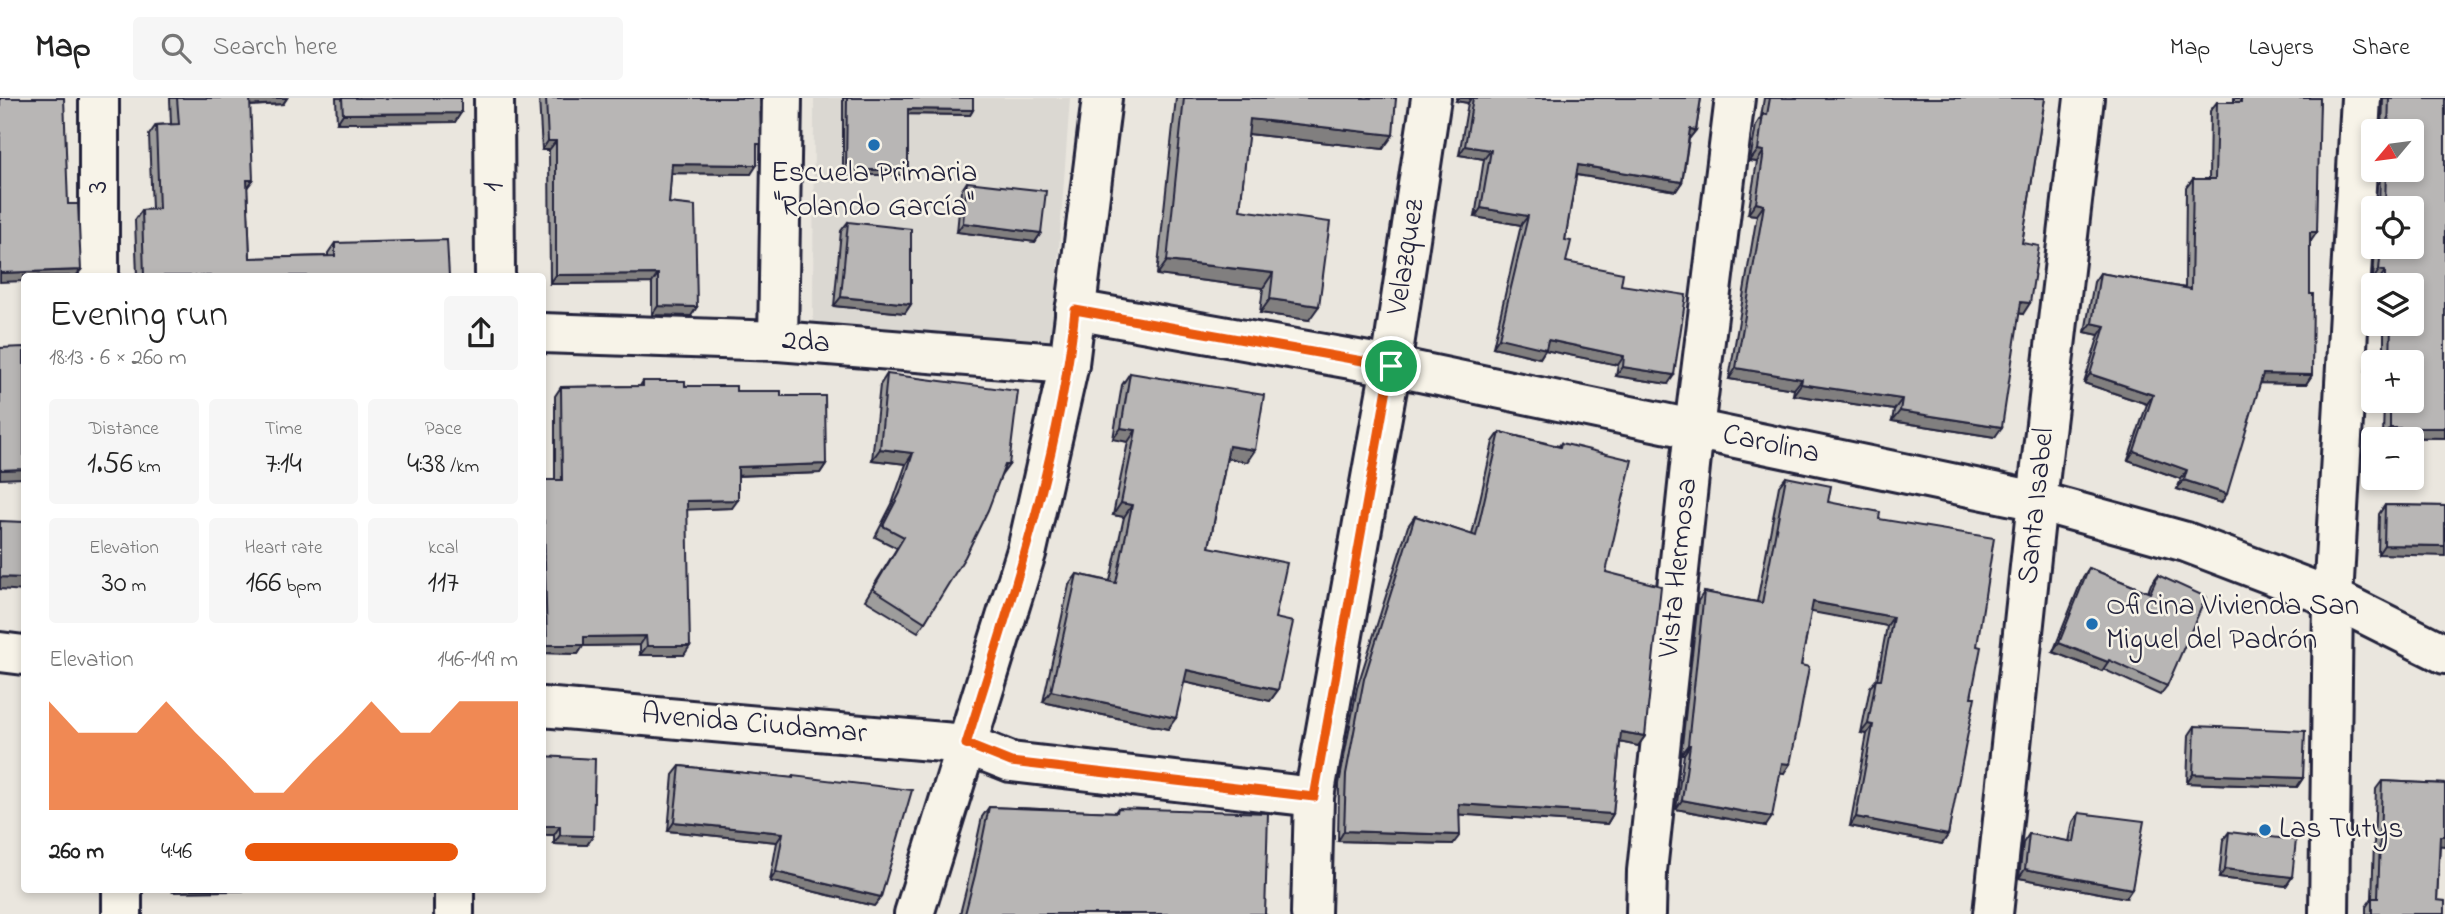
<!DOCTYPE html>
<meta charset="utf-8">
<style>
:root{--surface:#fff;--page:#f6f6f6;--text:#222;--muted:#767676;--line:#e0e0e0;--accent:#ea580c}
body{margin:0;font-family:"Indie Flower",sans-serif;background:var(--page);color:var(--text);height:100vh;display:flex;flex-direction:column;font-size:26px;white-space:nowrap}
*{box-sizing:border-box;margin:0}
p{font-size:23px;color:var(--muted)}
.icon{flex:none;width:38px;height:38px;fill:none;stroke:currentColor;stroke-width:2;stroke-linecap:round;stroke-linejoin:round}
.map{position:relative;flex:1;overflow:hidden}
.panel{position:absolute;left:21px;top:175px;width:525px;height:620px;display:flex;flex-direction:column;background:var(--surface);border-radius:7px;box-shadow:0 4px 10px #0003}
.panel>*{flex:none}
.needle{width:46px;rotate:241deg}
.buttons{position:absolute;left:2361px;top:21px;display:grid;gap:14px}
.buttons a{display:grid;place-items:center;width:63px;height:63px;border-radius:7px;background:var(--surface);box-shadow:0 4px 10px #0003;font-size:35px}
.pin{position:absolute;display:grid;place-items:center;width:60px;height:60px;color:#fff;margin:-30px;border:4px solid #fff;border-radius:50%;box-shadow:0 2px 7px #0007}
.round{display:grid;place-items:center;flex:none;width:74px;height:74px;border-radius:7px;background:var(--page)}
.summary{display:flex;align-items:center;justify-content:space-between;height:119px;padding:0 28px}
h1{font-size:38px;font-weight:600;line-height:52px}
.figures{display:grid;grid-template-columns:repeat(3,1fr);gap:10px;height:119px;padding:7px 28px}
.figures div{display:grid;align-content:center;border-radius:7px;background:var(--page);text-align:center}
.figures b{font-size:30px;font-weight:600}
.figures small{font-size:19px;font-weight:400}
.figures p{font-size:19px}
.chart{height:196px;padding:14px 28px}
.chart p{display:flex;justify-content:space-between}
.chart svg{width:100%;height:126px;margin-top:7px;fill:var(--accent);opacity:.7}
ul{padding:0 28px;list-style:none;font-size:23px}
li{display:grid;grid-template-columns:112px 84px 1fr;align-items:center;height:52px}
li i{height:18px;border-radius:9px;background:var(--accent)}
header{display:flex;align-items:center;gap:42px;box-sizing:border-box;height:98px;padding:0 35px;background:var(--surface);border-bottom:2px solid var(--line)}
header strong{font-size:33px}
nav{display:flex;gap:38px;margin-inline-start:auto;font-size:24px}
.search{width:490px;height:63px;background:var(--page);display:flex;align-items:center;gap:18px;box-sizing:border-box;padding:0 24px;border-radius:7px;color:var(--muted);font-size:26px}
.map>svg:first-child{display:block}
.built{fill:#dbd8d2}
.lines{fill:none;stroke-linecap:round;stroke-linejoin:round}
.street-casing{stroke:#22223b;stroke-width:44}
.secondary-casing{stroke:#22223b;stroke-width:44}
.street{stroke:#f7f3e8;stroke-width:38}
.secondary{stroke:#f7f3e8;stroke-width:38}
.wall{fill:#9e9d9c;stroke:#22223b;stroke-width:2}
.shaded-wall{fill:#817f7f;stroke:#22223b;stroke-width:2}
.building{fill:#b8b6b5;stroke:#22223b;stroke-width:2}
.route-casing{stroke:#fff;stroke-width:14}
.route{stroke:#ea580c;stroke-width:9}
.poi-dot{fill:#1f6fb2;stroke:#f7f3e8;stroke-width:2.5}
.labels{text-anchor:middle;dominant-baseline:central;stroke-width:5;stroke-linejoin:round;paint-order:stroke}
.poi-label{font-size:30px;fill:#22223b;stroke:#f7f3e8;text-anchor:start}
.street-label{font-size:30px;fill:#22223b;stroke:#f7f3e8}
</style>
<header>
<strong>Map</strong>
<div class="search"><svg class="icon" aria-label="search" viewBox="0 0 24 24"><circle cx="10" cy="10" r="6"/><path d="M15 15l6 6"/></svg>Search here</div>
<nav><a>Map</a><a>Layers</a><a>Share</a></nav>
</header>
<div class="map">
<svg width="2445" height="816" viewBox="0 0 2445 816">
<rect width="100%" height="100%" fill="#eae6de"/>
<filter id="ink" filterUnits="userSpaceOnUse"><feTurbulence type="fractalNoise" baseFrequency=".0143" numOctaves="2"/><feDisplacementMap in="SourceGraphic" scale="14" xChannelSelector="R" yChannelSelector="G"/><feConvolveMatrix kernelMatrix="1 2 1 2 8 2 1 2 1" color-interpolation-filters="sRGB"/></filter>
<g filter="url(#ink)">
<polygon class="built" points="814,0 1070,0 1052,246 813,229"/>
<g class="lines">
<g class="street-casing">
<g id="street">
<polyline points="494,0 495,178"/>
<polyline points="99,178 99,0"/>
<polyline points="542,235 778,243 1069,266"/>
<polyline points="778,243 782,0"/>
<polyline points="966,646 1011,664 1314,699"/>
<polyline points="454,816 454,791"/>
<polyline points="1311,816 1314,699 1391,268 1431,0"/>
<polyline points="1646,816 1647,773 1694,331 1735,0"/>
<polyline points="1993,816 2037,403 2084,0"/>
<polyline points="2329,816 2333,500 2361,0"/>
</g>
</g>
<g class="secondary-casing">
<g id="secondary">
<polyline points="1075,212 1391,268 2037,403 2186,444 2333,500 2445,556"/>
<polyline points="0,554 24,557"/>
<polyline points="542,609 966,646"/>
<polyline points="122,816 122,791"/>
<polyline points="914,816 1027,452 1069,266 1102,0"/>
</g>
</g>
<use href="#street" class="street"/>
<use href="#secondary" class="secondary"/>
</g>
<g class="wall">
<polygon points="170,0 287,0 283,6 250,8 247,90 250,160 328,158 328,155 335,145 449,178 137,178 135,122 142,112 152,111 149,37 156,27 171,26"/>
<polygon points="336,0 461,0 455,24 337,25"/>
<polygon points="539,0 761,0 760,2 757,51 751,76 671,75 669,105 691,218 652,217 652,185 550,186 549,52 542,52"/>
<polygon points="843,0 973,0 973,12 970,17 908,16 908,72 905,77 843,77"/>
<polygon points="1176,0 1396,0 1383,51 1248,36 1240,112 1309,222 1260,215 1263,190 1157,177"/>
<polygon points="1457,0 1701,0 1696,32 1689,41 1682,84 1676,93 1576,77 1565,142 1566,164 1621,187 1668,286 1616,278 1618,267 1545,252 1540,260 1493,249 1521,127 1475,119 1484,61 1459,57 1468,5 1456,3"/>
<polygon points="1764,0 2045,0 2022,145 2023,216 2019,215 1995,339 1892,323 1894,312 1793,297 1794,291 1729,281 1757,117 1748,116 1757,64 1750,63 1756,27 1761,19"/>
<polygon points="2234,0 2320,0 2311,143 2310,143 2310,196 2312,277 2306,286 2260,285 2221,405 2177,391 2181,381 2128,362 2147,306 2084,285 2099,237 2085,234 2094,184 2100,175 2185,190 2186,90 2193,81 2209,81 2210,13 2217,4 2234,4"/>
<polygon points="2383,0 2445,0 2445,340 2383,339 2384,303 2412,303 2412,264 2384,264 2384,228 2378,228 2378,226 2412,226 2412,187 2378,187 2379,182 2373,182 2375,149 2412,149 2412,110 2379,110 2380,72 2412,72 2412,33 2382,33"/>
<polygon points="967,84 1041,135 1035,144 957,134 961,93"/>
<polygon points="848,124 911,206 905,215 834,208 841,133"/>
<polygon points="1130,275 1247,364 1227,360 1209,449 1275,520 1278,592 1270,603 1184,584 1168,631 1043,604 1069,487 1077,476 1110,483 1124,419 1113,417 1128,344 1113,341 1122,287"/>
<polygon points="887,276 1001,378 925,524 918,534 865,502 897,450 875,439 892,406 906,366 872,362 880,287"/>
<polygon points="643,283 781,298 826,366 820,375 738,378 732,410 687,411 684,557 640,557 640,547 583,548 578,556 542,555 542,382 555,382 555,298 561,289 640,288"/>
<polygon points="1500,334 1559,348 1561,345 1606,474 1645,638 1638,648 1620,644 1613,716 1607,726 1459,716 1453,746 1338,743 1339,686 1357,590 1408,428 1415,418 1472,437 1493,344"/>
<polygon points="1786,379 1828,404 1879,421 1977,548 1971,599 1948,737 1942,746 1850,728 1867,636 1861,635 1870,589 1877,581 1887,528 1811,513 1801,567 1784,675 1780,674 1766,728 1676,711 1684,656 1681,656 1698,503 1704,494 1757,504 1779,388"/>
<polygon points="2385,407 2445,408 2378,456 2379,416"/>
<polygon points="2089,470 2148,494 2151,486 2158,477 2167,588 2160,597 2103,571 2102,573 2053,554 2083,479"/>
<polygon points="2195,628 2303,680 2297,689 2187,685 2189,637"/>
<polygon points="542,658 593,738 587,747 554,746 554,737 542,737"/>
<polygon points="680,668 791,680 793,678 881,799 874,808 770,783 777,744 668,733 673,677"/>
<polygon points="2382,683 2445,686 2445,748 2440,747 2437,802 2445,816 2366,816 2366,809 2372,800 2376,691"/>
<polygon points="989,709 1115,714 1118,710 1265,816 960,816 967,788 982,719"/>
<polygon points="2079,715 2126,800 2019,780 2023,745 2029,736 2069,744 2073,724"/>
<polygon points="2229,734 2292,779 2286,788 2219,780 2223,742"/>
</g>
<g class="shaded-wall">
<polygon points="249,0 287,0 283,6 243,8"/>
<polygon points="1458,0 1471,0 1468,5 1456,3"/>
<polygon points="908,11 973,12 970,17 905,16"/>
<polygon points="461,15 455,24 337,25 343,16"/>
<polygon points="1250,21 1393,37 1383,51 1240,35"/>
<polygon points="1690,31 1696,32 1689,41 1684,40"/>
<polygon points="548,43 556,43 549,52 542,52"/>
<polygon points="1465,48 1491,52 1484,61 1459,57"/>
<polygon points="1758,52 1764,53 1757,64 1750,63"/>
<polygon points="672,66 757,67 751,76 665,75"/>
<polygon points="1578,67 1682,84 1676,93 1571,76"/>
<polygon points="846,72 908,72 905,77 843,77"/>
<polygon points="247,82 253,82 246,91"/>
<polygon points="1756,105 1764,107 1757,117 1748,116"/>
<polygon points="1481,110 1528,118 1521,127 1475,119"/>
<polygon points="963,125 1041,135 1035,144 957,134"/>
<polygon points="2310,134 2317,134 2311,143 2304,143"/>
<polygon points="1167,163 1273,175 1263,190 1157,177"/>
<polygon points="81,172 76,178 24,178 24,183 0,184 0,175"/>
<polygon points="2379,172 2385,173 2379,182 2373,182"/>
<polygon points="658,176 652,185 550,186 556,177"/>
<polygon points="841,199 911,206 905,215 834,208"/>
<polygon points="1270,201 1319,208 1309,222 1260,215"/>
<polygon points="2021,204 2030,205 2023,216 2014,214"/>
<polygon points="658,208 697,209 691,218 652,217"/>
<polygon points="2092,225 2105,228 2099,237 2085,234"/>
<polygon points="1499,240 1548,242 1624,258 1618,267 1545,252 1540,260 1493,249"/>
<polygon points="1623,269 1674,277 1668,286 1616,278"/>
<polygon points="1736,270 1802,281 1794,291 1729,281"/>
<polygon points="2090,276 2153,297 2147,306 2084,285"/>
<polygon points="2263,276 2312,277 2306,286 2257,285"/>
<polygon points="1801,286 1902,301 1894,312 1793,297"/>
<polygon points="1900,313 2002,329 1995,339 1892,323"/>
<polygon points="1121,330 1136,332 1128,344 1113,341"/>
<polygon points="2390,330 2445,330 2445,340 2383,339"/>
<polygon points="1229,348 1255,352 1247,364 1221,359"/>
<polygon points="880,351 913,355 906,366 872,362"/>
<polygon points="2134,353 2187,372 2181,381 2128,362"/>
<polygon points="826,366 820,375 731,378 738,369"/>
<polygon points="1005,367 1009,367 1001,378"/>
<polygon points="24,371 24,380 0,381 0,372"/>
<polygon points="2184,382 2227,396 2221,405 2177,391"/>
<polygon points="738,402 732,410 681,412 687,403"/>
<polygon points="1121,405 1132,407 1124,419 1113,417"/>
<polygon points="2384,447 2445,448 2445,458 2378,456"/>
<polygon points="0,479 24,480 24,493 0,491"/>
<polygon points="1813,504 1893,519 1887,528 1807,513"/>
<polygon points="646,538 640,547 583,548 578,556 542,555 542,553 547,547 584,539"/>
<polygon points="2059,545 2108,564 2102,573 2053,554"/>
<polygon points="647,548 690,548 684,557 640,557"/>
<polygon points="1187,572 1278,592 1270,603 1179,583"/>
<polygon points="1051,593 1176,620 1168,631 1043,604"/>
<polygon points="1868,626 1873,627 1867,636 1861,635"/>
<polygon points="1621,634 1645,638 1638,648 1614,643"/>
<polygon points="1688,647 1690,647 1684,656 1681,656"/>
<polygon points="1782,665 1790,666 1784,675 1776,674"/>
<polygon points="2193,676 2303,680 2297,689 2187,685"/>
<polygon points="1682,702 1772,719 1766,728 1676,711"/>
<polygon points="1459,706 1613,716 1607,726 1452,716"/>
<polygon points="1856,719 1948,737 1942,746 1850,728"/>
<polygon points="674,724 783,735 777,744 668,733"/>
<polygon points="542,728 560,728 554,737 542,737"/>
<polygon points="1344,733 1460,737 1453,746 1338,743"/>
<polygon points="560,737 593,738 587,747 554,746"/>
<polygon points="2440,738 2445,738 2445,748 2434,747"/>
<polygon points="2025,771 2132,791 2126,800 2019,780"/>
<polygon points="2225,771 2292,779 2286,788 2219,780"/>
<polygon points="776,774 881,799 874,808 770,783"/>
<polygon points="175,791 293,791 293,792 173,794"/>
</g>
<g class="building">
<polygon points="0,0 64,0 68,106 78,106 81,172 0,175"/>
<polygon points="177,0 250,0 253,82 247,82 250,160 335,158 335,145 447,142 449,178 144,178 142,112 159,111 156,27 179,26"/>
<polygon points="342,0 461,0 461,15 343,16"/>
<polygon points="546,0 760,0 761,46 757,46 757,67 672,66 669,105 695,108 697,209 658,208 658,176 556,177 556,43 548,43"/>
<polygon points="847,0 973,0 973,12 908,11 908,72 846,72"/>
<polygon points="1184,0 1396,0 1393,37 1250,21 1240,112 1330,124 1319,208 1270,201 1273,175 1167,163"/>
<polygon points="1473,0 1701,0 1696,32 1690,31 1682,84 1578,67 1565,142 1571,143 1566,164 1623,175 1621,187 1686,197 1674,277 1623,269 1624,258 1548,242 1546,251 1499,240 1528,118 1481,110 1491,52 1465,48"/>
<polygon points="1770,0 2045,0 2022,145 2039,148 2030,205 2021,204 2002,329 1900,313 1902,301 1801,286 1802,281 1736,270 1764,107 1756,105 1764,53 1758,52 1763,16 1767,17"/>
<polygon points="2241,0 2320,0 2317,134 2310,134 2310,196 2313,196 2312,277 2263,276 2227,396 2184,382 2187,372 2134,353 2153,297 2090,276 2105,228 2092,225 2100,175 2191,191 2193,81 2215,81 2217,4 2241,4"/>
<polygon points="2389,0 2445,0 2445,330 2390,330 2390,303 2412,303 2412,264 2390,264 2391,226 2412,226 2412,187 2385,187 2385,173 2379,172 2381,149 2412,149 2412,110 2385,110 2386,72 2412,72 2412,33 2388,33"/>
<polygon points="967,84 1046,93 1041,135 963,125"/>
<polygon points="848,124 911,131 911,206 841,199"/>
<polygon points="24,249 24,371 0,372 0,250"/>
<polygon points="1130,275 1264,297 1255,352 1229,348 1209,449 1287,465 1275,520 1293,524 1278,592 1187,572 1176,620 1051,593 1077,476 1116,485 1132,407 1121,405 1136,332 1121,330"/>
<polygon points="887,276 1018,293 1009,367 1005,367 988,412 965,459 925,524 873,491 904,439 883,428 900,395 913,355 880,351"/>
<polygon points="643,283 685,283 685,288 736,288 736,293 781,293 781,298 825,298 826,366 738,369 738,402 687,403 690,548 647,548 646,538 584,539 584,547 547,547 544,423 542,424 542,382 562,382 561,289 643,288"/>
<polygon points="1500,334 1560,349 1561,345 1632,362 1606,474 1661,488 1645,638 1621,634 1613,716 1459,706 1460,737 1344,733 1346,676 1364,581 1415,418 1476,438"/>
<polygon points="1786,379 1831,388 1828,404 1880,414 1879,421 1994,440 1977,548 1981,549 1971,599 1975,599 1948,737 1856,719 1873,627 1868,626 1876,581 1881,581 1893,519 1813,504 1801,567 1809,569 1799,623 1790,666 1782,665 1772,719 1682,702 1690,647 1688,647 1704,494 1762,505"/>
<polygon points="2385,407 2445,408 2445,448 2384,447"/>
<polygon points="0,423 24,424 24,480 0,479"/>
<polygon points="2089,470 2150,495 2158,477 2206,499 2167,588 2109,562 2108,564 2059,545"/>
<polygon points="2195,628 2305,633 2303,680 2193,676"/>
<polygon points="542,658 595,661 593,738 560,737 560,728 542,728"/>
<polygon points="680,668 793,680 793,678 912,692 881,799 776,774 783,735 674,724"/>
<polygon points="2382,683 2445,686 2445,738 2440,738 2437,802 2445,803 2445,816 2372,816 2372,800 2378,800"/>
<polygon points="989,709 1117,714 1118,710 1268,715 1265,816 965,816 975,777"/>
<polygon points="2079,715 2144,723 2132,791 2025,771 2029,736 2074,744"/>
<polygon points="2229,734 2296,742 2292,779 2225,771"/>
</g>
</g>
<g class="lines" filter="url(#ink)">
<g class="route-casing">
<path id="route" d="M1075 212 1391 268 1314 699 1011 664 966 646C1010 505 1060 360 1075 212Z"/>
</g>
<use href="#route" class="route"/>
</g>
<g class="poi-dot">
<circle cx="874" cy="47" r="7"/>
<circle cx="2092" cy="526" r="7"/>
<circle cx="2265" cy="732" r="7"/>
</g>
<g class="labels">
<g class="poi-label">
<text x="874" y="76" text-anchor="middle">Escuela Primaria<tspan x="874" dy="34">"Rolando García"</tspan></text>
<text x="2106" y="509">Oficina Vivienda San<tspan x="2106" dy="34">Miguel del Padrón</tspan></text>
<text x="2279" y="732">Las Tutys</text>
</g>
<g class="street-label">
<text transform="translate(99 89) rotate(-90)">3</text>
<text transform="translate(495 89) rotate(-90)">1</text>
<text transform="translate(1407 159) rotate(-81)">Velazquez</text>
<text transform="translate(806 245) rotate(4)">2da</text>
<text transform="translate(1771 347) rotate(12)">Carolina</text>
<text transform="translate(2037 408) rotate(-84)">Santa Isabel</text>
<text transform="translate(1679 470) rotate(-84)">Vista Hermosa</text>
<text transform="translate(754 627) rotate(5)">Avenida Ciudamar</text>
</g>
</g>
</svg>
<div class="buttons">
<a><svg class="needle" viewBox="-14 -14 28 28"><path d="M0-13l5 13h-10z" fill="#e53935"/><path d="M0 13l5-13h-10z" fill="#767676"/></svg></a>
<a><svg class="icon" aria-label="locate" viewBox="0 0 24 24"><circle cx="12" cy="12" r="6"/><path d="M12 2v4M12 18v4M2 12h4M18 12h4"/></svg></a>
<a><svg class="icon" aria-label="layers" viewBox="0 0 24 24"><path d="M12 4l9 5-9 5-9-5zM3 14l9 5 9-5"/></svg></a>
<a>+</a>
<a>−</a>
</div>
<div class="pin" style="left:1391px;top:268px;background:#1e9e55"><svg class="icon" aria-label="arrive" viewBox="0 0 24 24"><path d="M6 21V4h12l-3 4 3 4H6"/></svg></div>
<section class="panel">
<div class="summary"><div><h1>Evening run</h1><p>18:13 · 6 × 260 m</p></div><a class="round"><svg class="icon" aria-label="share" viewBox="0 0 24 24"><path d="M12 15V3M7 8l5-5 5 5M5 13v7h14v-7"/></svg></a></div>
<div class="figures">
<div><p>Distance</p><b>1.56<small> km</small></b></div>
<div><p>Time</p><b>7:14</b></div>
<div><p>Pace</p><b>4:38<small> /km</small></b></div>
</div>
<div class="figures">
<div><p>Elevation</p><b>30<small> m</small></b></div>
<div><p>Heart rate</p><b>166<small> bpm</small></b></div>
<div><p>kcal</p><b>117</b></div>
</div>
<div class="chart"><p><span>Elevation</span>146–149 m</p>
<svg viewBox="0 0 160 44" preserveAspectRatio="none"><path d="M0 44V6L10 17L20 17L30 17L40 6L50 17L60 27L70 38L80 38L90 27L100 17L110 6L120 17L130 17L140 6L150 6L160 6V44z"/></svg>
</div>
<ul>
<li><b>260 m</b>4:46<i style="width:78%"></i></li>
</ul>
</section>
</div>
